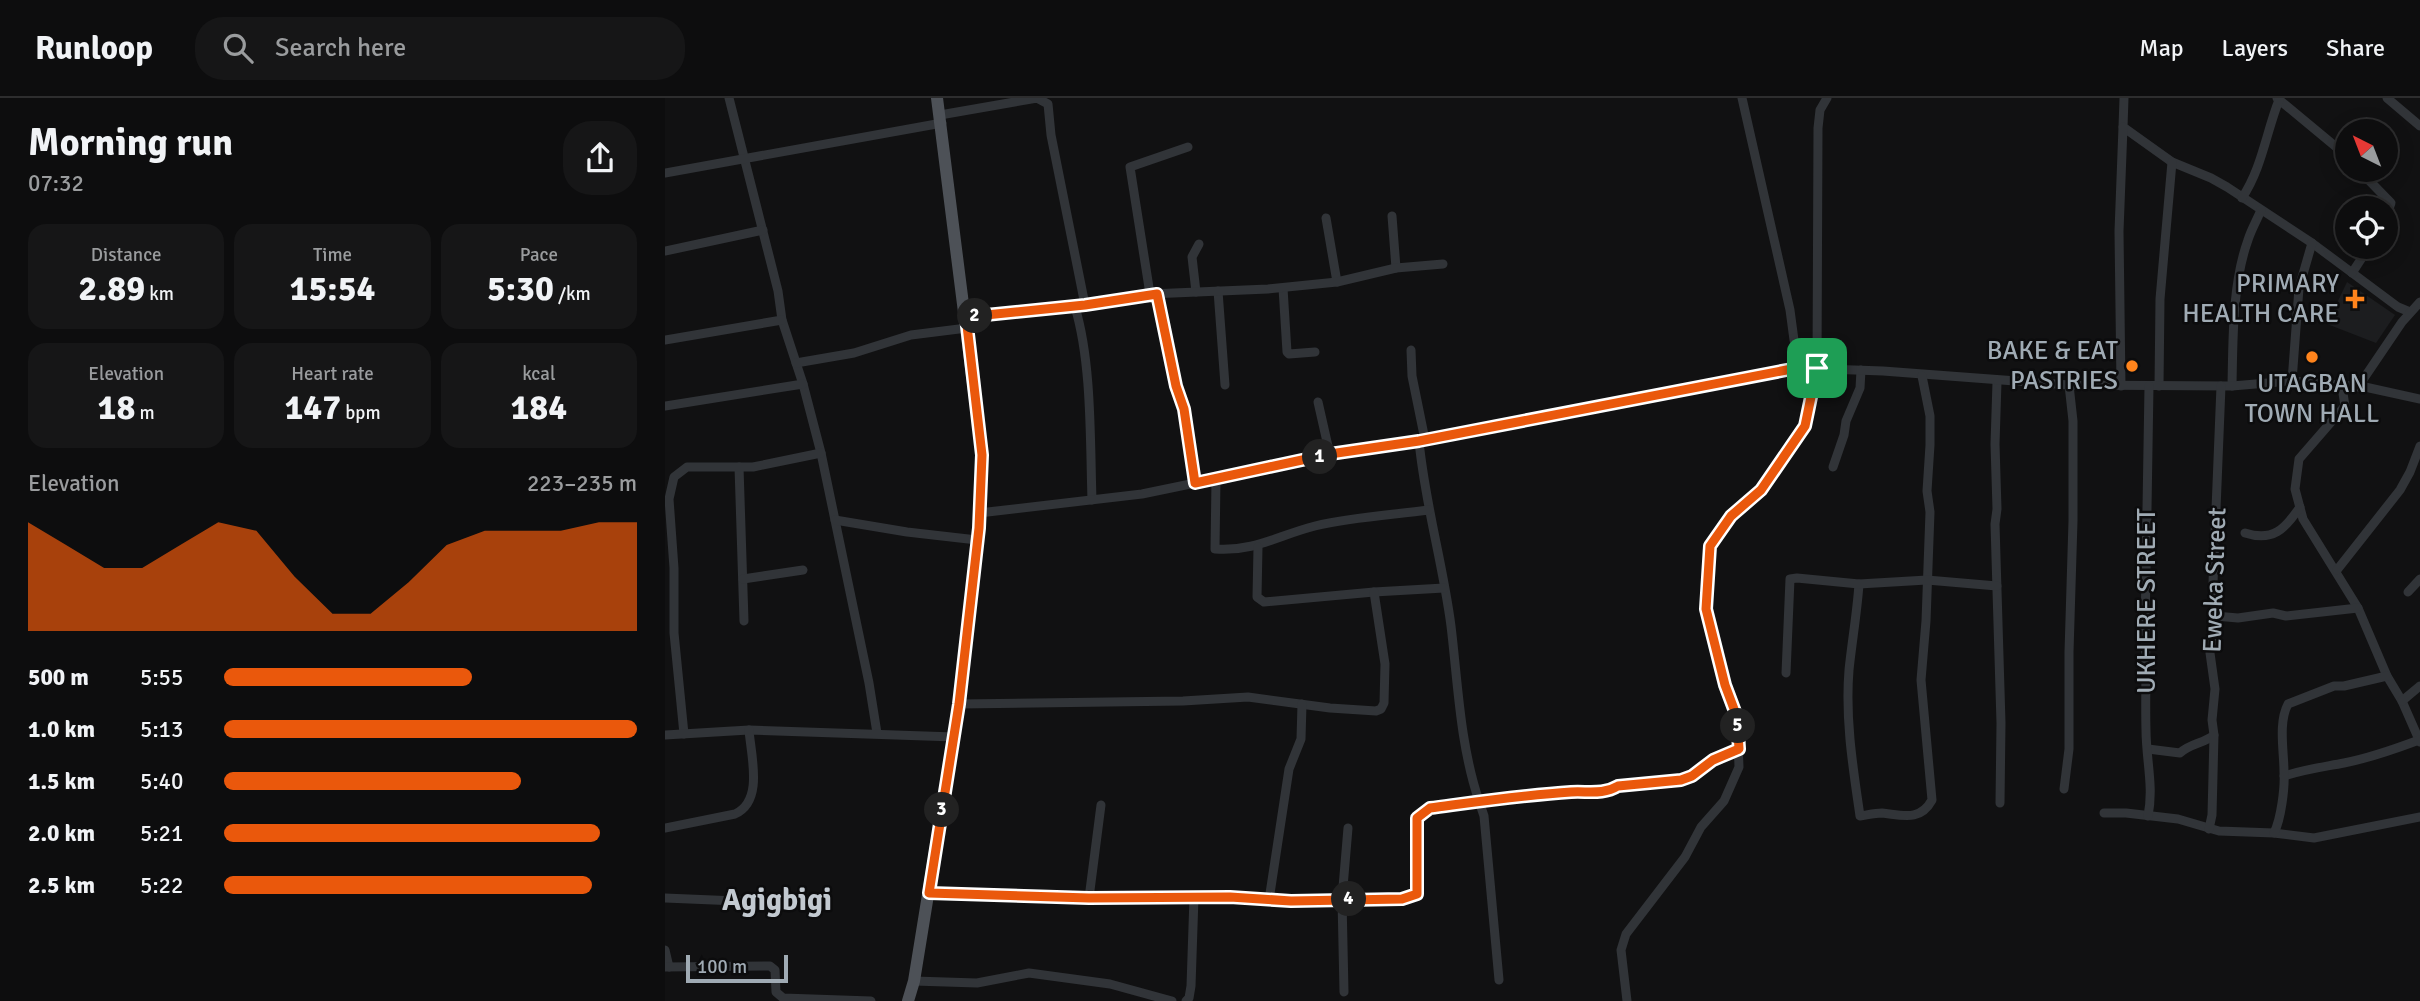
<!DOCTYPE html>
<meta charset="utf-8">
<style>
:root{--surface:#0d0d0e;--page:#161617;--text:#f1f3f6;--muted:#9a9c9e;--line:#2d2d2e;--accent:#ea580c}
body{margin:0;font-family:Signika,sans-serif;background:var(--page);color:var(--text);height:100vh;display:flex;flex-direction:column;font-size:26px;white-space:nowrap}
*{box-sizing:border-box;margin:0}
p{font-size:23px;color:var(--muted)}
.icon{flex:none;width:38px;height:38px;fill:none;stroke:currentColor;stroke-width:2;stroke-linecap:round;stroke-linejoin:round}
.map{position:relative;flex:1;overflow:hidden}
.drawer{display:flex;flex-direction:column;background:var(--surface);width:665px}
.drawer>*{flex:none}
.needle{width:46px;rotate:318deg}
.fabs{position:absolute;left:1670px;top:21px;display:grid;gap:14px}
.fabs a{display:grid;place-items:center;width:63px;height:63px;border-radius:50%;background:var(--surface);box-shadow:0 4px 18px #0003,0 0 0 2px var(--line);font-size:35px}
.scale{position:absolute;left:21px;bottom:18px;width:102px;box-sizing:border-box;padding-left:7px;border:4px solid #a0abb4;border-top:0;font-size:19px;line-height:24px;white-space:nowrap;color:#a0abb4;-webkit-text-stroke:5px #0c0c0d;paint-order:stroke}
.pin{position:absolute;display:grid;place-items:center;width:60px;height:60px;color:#fff;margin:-30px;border-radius:14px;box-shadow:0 4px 10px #0006}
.km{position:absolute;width:35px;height:35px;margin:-18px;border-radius:50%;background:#222;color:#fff;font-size:19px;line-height:35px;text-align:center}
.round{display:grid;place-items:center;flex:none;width:74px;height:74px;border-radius:28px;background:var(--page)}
.head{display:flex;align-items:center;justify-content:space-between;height:119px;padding:0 28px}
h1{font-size:38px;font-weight:700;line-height:52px}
.metrics{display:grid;grid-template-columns:repeat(3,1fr);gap:10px;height:119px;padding:7px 28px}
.metrics div{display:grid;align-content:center;border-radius:18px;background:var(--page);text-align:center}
.metrics b{font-size:35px;font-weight:700}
.metrics small{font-size:19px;font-weight:400}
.metrics p{font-size:19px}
.chart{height:196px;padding:14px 28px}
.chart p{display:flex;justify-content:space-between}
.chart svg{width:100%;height:126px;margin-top:7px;fill:var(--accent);opacity:.7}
ul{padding:0 28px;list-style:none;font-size:23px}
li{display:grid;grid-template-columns:112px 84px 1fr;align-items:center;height:52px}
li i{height:18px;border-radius:9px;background:var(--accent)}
header{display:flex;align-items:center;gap:42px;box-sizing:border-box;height:98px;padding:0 35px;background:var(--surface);border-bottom:2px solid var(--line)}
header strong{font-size:33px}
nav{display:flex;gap:38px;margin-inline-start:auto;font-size:24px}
.search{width:490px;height:63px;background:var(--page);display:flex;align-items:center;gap:18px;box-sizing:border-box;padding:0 24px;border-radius:28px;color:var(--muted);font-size:26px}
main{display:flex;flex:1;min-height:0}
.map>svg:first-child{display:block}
.built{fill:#1c1d1f}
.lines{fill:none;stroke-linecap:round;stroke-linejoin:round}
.minor{stroke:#313438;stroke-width:9}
.major{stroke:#4d5157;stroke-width:12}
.route-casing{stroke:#fff;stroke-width:14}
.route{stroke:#ea580c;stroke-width:9}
.poi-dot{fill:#ff841c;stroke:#0c0c0d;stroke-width:2.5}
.labels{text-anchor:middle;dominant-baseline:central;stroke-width:5;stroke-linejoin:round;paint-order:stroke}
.poi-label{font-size:26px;fill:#a0abb4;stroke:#0c0c0d;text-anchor:end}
.street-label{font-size:26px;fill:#a0abb4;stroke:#0c0c0d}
.quarter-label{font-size:30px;font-weight:bold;fill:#c2c9d0;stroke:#0c0c0d}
</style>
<header>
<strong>Runloop</strong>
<div class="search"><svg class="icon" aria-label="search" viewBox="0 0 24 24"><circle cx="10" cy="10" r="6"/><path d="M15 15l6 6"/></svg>Search here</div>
<nav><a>Map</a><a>Layers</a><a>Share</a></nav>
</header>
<main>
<section class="drawer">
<div class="head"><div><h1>Morning run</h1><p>07:32</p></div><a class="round"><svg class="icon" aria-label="share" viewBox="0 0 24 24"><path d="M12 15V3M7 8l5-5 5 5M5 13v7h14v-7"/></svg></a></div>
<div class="metrics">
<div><p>Distance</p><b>2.89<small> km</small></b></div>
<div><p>Time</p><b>15:54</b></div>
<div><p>Pace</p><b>5:30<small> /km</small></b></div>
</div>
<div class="metrics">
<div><p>Elevation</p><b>18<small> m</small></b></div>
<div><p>Heart rate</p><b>147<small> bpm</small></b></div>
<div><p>kcal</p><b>184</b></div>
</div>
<div class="chart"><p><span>Elevation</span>223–235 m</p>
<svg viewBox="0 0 160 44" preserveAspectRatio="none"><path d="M0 44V6L10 14L20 22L30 22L40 14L50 6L60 9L70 25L80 38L90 38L100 27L110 14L120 9L130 9L140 9L150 6L160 6V44z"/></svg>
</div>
<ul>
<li><b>500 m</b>5:55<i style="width:60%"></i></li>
<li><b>1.0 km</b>5:13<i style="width:100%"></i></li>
<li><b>1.5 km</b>5:40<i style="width:72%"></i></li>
<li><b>2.0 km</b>5:21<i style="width:91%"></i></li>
<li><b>2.5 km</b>5:22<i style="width:89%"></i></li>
</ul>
</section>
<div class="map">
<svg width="1755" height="903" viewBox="0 0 1755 903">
<rect width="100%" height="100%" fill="#111112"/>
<polygon class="built" points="1682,184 1730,217 1711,245 1662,226"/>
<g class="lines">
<g class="minor">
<polyline points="64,0 113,193 117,222 138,286 156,355 204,585 212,635"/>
<polyline points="1077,0 1125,212 1129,242 1141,271"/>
<polyline points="1459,0 1458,29 1507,64 1546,80 1562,89 1647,145 1733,209 1745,214"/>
<polyline points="1612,0 1682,58"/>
<polyline points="1722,0 1755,28"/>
<polyline points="275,17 372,0 383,6 386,37 420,207"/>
<polyline points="1694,72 1726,105 1720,122"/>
<polyline points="0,75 277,25"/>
<path d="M1577 100C1597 70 1601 35 1614 2"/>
<polyline points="727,118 731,170"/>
<polyline points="661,120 672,184"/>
<polyline points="0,153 98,132"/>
<polyline points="1687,175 1704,149"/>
<polyline points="618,190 622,254 624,256 650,254"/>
<polyline points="553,193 560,287"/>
<polyline points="531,194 527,159 534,146"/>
<polyline points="485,196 465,69 523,49"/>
<polyline points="492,196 511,288 519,311 530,385"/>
<path d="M410 209C427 265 425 343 427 402"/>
<polyline points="301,219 420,207 485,196 603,191 672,184 731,170 778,166"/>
<polyline points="0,242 117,222"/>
<polyline points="746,252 747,278 760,342"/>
<polyline points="131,265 189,255 246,237 302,230"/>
<polyline points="1627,283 1634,190 1647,145"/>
<polyline points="1332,284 1330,346 1332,411 1330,426 1336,625 1335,705"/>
<polyline points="1456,288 1454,133 1458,29"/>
<polyline points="1494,288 1495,201 1507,64"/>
<path d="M1567 288C1568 242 1567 186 1583 142 1586 132 1592 122 1596 112"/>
<polyline points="1677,289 1680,308 1634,361 1630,391 1638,421 1693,510 1722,578 1737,603 1755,644"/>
<polyline points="1693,289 1737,224 1755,204"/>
<polyline points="653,304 665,357"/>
<polyline points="0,308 138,286"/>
<path d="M754 343C760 406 778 466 786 528 793 586 795 647 814 703 844 701 874 696 904 694 921 693 938 697 953 688L1016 682 1027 678 1048 662 1074 651"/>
<polyline points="74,369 79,523"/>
<polyline points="1168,369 1179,337 1181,323 1195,290 1196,272"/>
<path d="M551 382 550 451C589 454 614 437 650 428 687 419 726 417 764 412"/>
<polyline points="314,415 477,396 665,357 754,343 1132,270 1218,273 1404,287 1567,288 1627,283 1700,289 1755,301"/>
<polyline points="170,422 242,434 312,442"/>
<path d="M1580 435C1608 444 1620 431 1635 409"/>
<polyline points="593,449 592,499 599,504 709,494 779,490"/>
<polyline points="1672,472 1735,392 1745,374 1755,348"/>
<polyline points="78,481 138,472"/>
<path d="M1194 486C1192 515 1187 543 1184 572 1180 621 1188 670 1195 718 1202 717 1210 715 1217 715 1237 717 1255 724 1267 702L1256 582 1261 523 1265 414 1262 393 1265 347V318L1257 278"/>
<polyline points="1743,494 1755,481"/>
<polyline points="1550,518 1573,520 1608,515 1621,518 1693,510"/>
<polyline points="1121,575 1125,481 1132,480 1194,486 1262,482 1332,488"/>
<polyline points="1737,603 1755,588"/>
<polyline points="294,606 518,603 583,599 665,610 711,613 716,611 719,605 720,566 709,494"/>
<polyline points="19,636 9,535 9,470 4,401 9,379 22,369 88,369 156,355"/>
<polyline points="0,637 84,632 290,639"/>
<path d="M1483 651 1515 655C1526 645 1538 646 1549 637"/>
<path d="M1619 678C1641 671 1658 669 1679 665 1705 660 1730 651 1754 642"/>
<polyline points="1399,691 1404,651 1404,554 1408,423 1408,323 1404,287"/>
<polyline points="1439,715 1461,715 1513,721 1554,733 1609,735 1649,740 1755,719"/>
<path d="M1483 718C1489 689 1481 661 1481 632 1480 599 1482 567 1480 534L1484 288"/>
<path d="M0 730 70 716C99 703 86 658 84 632"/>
<polyline points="1544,731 1547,717 1549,637 1547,622 1550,591 1545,555 1550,518 1548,485 1556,288"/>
<path d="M1609 735C1616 721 1620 690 1619 674 1619 653 1613 625 1623 606L1669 588H1679L1722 578"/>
<polyline points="264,795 424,800 565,799 626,803 737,801 752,796 753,789 752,720 765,711 814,703 819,718 834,882"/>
<polyline points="0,800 96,804"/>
<polyline points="424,800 436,707"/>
<polyline points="604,802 624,671 636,641 637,606"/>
<polyline points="0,852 4,869"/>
<polyline points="0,869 105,868 110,872 111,894 118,900 206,903"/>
<polyline points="249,883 312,885 364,875 445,886 507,903"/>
<polyline points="679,894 677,801 683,730"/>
<polyline points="521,903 524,900 526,888 529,799"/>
<polyline points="962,903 956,852 961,836 1020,759 1036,729 1059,703 1074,669 1072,619 1060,588 1041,511 1045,448 1066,418 1096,392 1140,328 1152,270 1153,30 1155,12 1162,0"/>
</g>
<polyline class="major" points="243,903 249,883 294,606 314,430 317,357 272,0"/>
</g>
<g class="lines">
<g class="route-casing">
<path id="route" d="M492 196 511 288 519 311 530 385 665 356 754 343 1132 270H1152L1140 328 1096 392 1066 418 1045 448 1041 511 1060 587 1072 619 1074 651 1048 662 1027 678 1016 682 953 688C938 697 923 693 906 694 859 697 811 704 765 710L752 720V796L737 801 626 803 565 799 424 800 264 795 294 606 314 430 317 357 301 219 420 207Z"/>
</g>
<use href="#route" class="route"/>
</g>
<g class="poi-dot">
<path d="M1686.5 190.5h7v7h7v7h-7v7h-7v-7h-7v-7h7z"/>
<circle cx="1647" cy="259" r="7"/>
<circle cx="1467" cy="268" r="7"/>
</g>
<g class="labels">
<g class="poi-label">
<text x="1674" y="186">PRIMARY<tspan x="1674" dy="30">HEALTH CARE</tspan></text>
<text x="1453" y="253">BAKE &amp; EAT<tspan x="1453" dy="30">PASTRIES</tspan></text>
<text x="1647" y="286" text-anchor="middle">UTAGBAN<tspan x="1647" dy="30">TOWN HALL</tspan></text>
</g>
<g class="street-label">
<text transform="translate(1550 482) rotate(-88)">Eweka Street</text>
<text transform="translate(1482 503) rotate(-90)">UKHERE STREET</text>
</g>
<g class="quarter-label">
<text x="112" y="802">Agigbigi</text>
</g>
</g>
</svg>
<div class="fabs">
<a><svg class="needle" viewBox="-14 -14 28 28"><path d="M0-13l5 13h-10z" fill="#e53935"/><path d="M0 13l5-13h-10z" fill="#9a9c9e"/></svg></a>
<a><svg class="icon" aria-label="locate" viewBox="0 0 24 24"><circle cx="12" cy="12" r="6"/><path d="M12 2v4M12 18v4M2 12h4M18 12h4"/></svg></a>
</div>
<div class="scale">100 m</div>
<div class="pin" style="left:1152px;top:270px;background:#1e9e55"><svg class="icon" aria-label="arrive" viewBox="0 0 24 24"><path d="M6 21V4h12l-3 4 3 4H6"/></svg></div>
<b class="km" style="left:655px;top:359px">1</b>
<b class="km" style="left:310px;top:218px">2</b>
<b class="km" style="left:277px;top:712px">3</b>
<b class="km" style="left:684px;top:801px">4</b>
<b class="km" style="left:1073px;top:628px">5</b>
</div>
</main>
